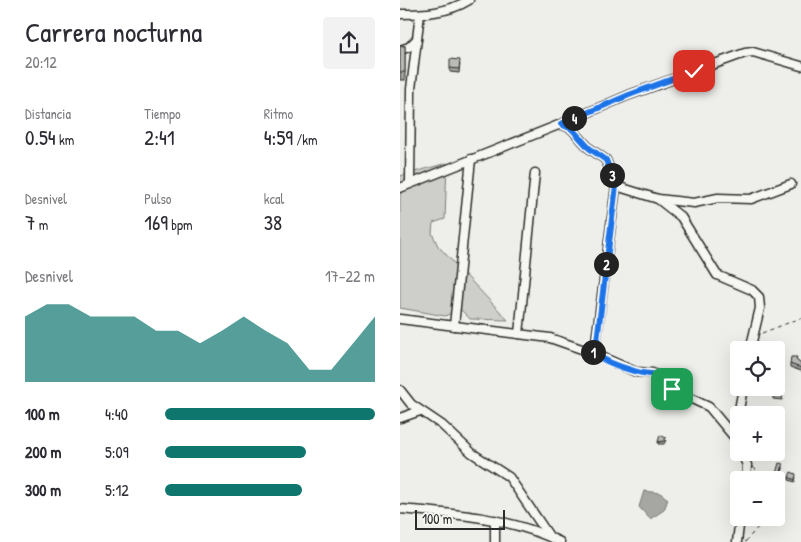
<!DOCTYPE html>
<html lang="es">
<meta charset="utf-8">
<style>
:root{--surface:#fff;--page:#f2f2f3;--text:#2b2b33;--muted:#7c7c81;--accent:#0f766e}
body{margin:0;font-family:"Patrick Hand",sans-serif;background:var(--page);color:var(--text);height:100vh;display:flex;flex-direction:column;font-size:19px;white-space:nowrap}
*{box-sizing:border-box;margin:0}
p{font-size:16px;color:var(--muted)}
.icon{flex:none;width:28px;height:28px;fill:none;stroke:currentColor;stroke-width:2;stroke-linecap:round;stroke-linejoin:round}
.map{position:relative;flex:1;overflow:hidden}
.panel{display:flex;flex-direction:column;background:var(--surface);width:400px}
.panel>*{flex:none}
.tools{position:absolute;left:330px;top:341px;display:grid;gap:10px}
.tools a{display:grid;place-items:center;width:55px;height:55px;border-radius:5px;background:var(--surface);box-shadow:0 5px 20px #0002;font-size:25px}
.scale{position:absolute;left:15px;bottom:12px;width:90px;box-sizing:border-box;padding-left:5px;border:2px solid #2b2b2b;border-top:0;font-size:14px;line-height:18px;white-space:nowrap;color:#2b2b2b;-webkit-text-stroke:4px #f6f6f2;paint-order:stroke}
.pin{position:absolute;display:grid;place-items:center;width:42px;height:42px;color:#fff;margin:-21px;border-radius:10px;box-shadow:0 2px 8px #0006}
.km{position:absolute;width:25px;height:25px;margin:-12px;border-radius:50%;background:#222;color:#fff;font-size:14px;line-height:25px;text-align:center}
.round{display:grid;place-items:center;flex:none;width:52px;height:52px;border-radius:5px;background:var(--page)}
.summary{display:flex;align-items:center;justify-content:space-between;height:85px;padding:0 25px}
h1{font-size:28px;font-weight:600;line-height:38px}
.figures{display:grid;grid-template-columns:repeat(3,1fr);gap:8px;height:85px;padding:5px 25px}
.figures div{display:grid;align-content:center}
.figures b{font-size:21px;font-weight:600}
.figures small{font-size:14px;font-weight:400}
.figures p{font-size:14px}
.chart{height:140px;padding:10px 25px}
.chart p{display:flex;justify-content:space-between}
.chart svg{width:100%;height:90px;margin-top:5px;fill:var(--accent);opacity:.7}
ul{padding:0 25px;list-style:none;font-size:16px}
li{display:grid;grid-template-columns:80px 60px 1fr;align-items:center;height:38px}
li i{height:12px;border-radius:6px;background:var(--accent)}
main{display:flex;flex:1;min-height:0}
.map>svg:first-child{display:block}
.green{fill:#cececa;stroke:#7c7c7a}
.water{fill:#a6a6a3;stroke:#757573}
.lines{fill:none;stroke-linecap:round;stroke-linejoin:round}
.minor-casing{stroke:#2b2b2b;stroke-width:11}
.path{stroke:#2b2b2b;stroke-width:1;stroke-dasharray:4 4;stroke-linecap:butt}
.minor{stroke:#f6f6f2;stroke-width:8}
.wall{fill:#a0a09d;stroke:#2b2b2b}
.shaded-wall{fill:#828280;stroke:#2b2b2b}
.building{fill:#babab7;stroke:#2b2b2b}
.route-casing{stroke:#fff;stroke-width:10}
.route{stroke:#1a73e8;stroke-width:6}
</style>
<main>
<section class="panel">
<div class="summary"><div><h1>Carrera nocturna</h1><p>20:12</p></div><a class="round"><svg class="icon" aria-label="share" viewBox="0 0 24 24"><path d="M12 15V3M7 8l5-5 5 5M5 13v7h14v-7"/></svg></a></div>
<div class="figures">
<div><p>Distancia</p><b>0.54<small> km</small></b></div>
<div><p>Tiempo</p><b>2:41</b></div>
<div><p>Ritmo</p><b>4:59<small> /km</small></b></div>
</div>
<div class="figures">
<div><p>Desnivel</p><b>7<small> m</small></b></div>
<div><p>Pulso</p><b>169<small> bpm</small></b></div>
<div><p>kcal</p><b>38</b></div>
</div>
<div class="chart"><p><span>Desnivel</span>17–22 m</p>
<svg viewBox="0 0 160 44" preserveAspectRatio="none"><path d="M0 44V12L10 6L20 6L30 12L40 12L50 12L60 19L70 19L80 25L90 19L100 12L110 19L120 25L130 38L140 38L150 25L160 12V44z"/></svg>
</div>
<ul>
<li><b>100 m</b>4:40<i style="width:100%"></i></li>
<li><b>200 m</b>5:09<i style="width:67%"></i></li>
<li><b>300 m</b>5:12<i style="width:65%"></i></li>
</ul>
</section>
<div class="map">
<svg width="401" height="542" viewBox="0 0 401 542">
<rect width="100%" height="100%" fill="#eeeeea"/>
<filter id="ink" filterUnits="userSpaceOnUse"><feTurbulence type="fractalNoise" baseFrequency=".02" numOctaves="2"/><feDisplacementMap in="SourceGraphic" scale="10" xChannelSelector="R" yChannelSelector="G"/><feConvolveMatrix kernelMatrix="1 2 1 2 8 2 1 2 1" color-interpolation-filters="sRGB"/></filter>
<g filter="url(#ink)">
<polygon class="green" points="47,163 45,219 33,223 32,233 38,246 108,320 70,319 60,309 45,316 0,308 0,176"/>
<polygon class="water" points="244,491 260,493 268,499 264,510 250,519 239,507"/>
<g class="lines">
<g class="minor-casing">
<g id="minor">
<path d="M0 14C24 14 48 13 69 0"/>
<polyline points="0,50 9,47 17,39"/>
<polyline points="161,124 172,129 189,148 206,160 216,186 195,349 193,353"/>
<polyline points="10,183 11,89 20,14"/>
<polyline points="216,186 258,199 294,203 318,198 351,199 391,184"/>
<polyline points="0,188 161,124 229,95 345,53 353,52 401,66"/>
<polyline points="258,199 281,217 317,275 352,290 359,297 360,308 350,350"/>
<polyline points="0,319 150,338 193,353 236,372 252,373 264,379 277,392 309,407 334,437 339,447"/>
<polyline points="54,326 71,159"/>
<polyline points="119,334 135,173"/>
<polyline points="0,390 11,404 42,425 72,453 109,477 149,536"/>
<polyline points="0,418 20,411"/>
<polyline points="334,437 343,388"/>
<polyline points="341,452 347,465 346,480"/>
<path d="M0 509C54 514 111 517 160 542"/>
<polyline points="95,542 95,520"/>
<polyline points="337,542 340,518"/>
</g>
</g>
<g class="path">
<polyline points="362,333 401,318"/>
<polyline points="353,467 367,480"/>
<polyline points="376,496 376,497"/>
<polyline points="345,542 366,518"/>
</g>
<use href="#minor" class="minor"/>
</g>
<g class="wall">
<rect x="0" y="46" width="5" height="34"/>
<polygon points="60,64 59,73 50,72 50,68"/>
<polygon points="397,361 401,364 401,371 390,367 390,364"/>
<polygon points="383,393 382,400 373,399 373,395"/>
<polygon points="266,440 264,444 258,444 258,442"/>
<polygon points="383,468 379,486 376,485 376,480"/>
<polygon points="389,477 396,477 395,482 389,480"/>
</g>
<polygon class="shaded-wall" points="383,464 383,468 379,486 379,482"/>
<g class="building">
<rect x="0" y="46" width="5" height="26"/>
<polygon points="50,59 60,60 59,69 50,68"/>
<polygon points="391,357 397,357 396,360 401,364 401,368 390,364"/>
<polygon points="374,389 383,389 382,395 373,395"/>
<polygon points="260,435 266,438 264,441 258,442"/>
<polygon points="379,463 383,464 379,482 376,481 376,480 374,480"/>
<polygon points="391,472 396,474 395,480 389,477"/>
</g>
</g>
<g class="lines" filter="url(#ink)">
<g class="route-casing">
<path id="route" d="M272 389C259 369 251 377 234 371 220 367 204 361 193 353L196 349 216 186 206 160 189 148 172 129 161 124 229 95 294 71"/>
</g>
<use href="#route" class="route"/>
</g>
</svg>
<div class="tools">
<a><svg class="icon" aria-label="locate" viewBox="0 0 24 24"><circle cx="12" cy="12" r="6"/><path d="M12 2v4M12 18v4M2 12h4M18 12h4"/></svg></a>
<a>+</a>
<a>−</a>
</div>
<div class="scale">100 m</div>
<div class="pin" style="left:272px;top:389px;background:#1e9e55"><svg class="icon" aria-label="arrive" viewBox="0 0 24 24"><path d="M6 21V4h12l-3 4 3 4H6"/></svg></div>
<div class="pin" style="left:294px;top:71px;background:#d93025"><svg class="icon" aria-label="check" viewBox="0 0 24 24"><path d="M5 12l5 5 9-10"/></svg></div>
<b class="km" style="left:193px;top:352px">1</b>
<b class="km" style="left:206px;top:264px">2</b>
<b class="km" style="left:212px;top:175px">3</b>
<b class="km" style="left:174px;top:118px">4</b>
</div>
</main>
